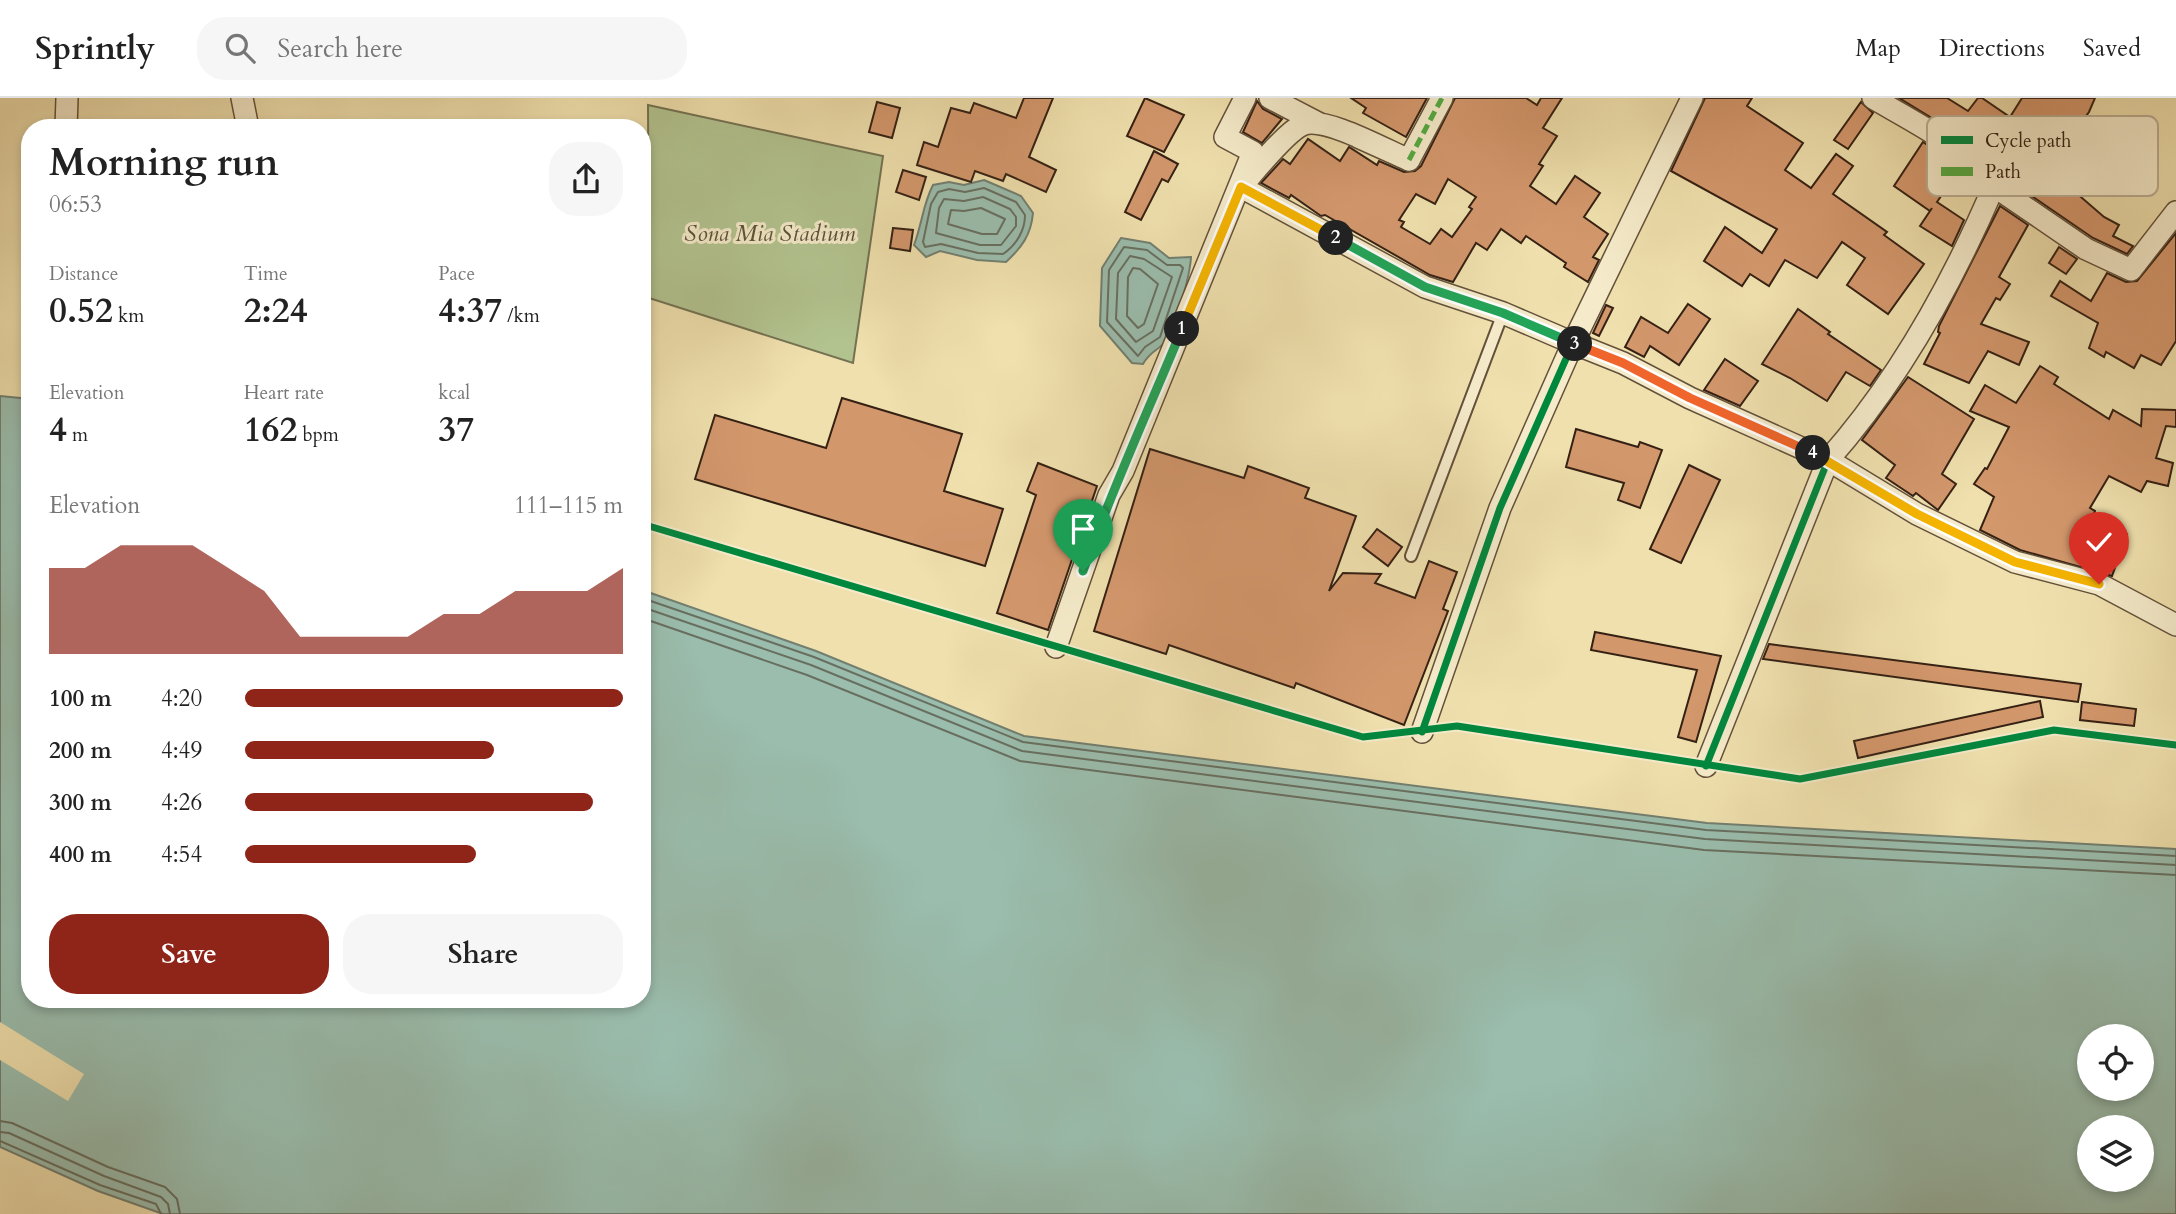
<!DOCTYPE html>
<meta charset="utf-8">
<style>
:root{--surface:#fff;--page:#f6f6f6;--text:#222;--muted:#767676;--line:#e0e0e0;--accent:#8f2418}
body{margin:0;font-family:Cardo,serif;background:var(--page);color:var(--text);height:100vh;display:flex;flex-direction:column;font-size:26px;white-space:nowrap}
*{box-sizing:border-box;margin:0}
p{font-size:23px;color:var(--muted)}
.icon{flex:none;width:38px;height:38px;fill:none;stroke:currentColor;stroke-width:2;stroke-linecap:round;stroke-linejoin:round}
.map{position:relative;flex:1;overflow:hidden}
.details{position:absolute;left:21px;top:21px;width:630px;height:889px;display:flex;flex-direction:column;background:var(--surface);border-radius:28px;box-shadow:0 4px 10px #0003}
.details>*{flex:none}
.controls{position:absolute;left:2077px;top:926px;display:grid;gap:14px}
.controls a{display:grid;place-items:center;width:77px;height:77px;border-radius:50%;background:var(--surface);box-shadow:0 4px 10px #0003;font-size:35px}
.pin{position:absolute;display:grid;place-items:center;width:60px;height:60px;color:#fff;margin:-72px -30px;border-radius:50% 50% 50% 0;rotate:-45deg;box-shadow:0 0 7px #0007}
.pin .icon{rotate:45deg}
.km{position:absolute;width:35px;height:35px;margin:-18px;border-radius:50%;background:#222;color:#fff;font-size:19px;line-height:35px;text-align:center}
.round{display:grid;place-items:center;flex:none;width:74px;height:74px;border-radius:28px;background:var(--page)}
.headline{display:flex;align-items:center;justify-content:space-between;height:119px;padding:0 28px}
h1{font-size:38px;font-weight:700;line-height:52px}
.metrics{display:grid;grid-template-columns:repeat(3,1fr);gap:10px;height:119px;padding:7px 28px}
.metrics div{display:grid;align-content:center}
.metrics b{font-size:35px;font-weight:700}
.metrics small{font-size:19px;font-weight:400}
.metrics p{font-size:19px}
.chart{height:196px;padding:14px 28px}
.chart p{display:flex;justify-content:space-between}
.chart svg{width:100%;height:126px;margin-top:7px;fill:var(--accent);opacity:.7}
.action{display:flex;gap:14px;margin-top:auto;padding:14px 28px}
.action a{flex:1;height:80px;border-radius:28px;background:var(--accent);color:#fff;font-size:28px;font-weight:700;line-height:80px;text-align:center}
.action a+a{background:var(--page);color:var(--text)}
ul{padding:0 28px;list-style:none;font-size:23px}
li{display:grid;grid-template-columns:112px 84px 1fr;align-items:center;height:52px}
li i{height:18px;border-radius:9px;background:var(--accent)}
header{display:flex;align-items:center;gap:42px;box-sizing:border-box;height:98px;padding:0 35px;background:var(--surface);border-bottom:2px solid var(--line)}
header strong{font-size:33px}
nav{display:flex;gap:38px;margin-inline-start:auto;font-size:24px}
.search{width:490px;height:63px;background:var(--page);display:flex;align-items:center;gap:18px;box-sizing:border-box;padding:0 24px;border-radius:28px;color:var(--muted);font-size:26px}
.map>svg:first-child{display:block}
.green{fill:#b2c38f;stroke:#747252;stroke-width:2}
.water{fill:#9abdad;stroke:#727f70;stroke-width:2;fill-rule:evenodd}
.pier{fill:#efe0ad}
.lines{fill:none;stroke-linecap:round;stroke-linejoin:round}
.shore{stroke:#686f60;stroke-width:2}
.building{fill:#d3976c;stroke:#352114;stroke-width:2;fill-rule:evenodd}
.service-casing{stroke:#64513a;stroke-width:14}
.minor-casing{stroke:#64513a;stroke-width:24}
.service{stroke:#f5ebca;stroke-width:10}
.minor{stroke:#f5ebca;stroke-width:21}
.quiet{stroke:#54aa42;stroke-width:5;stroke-dasharray:10 5;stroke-linecap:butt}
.cycleway-casing{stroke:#f5ebca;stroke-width:11}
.cycleway{stroke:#00873e;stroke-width:7}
.split-1-casing{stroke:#fff;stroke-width:14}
.split-2-casing{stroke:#fff;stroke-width:14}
.split-3-casing{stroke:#fff;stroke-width:14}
.split-4-casing{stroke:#fff;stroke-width:14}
.split-5-casing{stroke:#fff;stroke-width:14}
.split-1{stroke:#22a559;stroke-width:9}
.split-2{stroke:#f5b400;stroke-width:9}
.split-3{stroke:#22a559;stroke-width:9}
.split-4{stroke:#f0652b;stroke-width:9}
.split-5{stroke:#f5b400;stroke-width:9}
.labels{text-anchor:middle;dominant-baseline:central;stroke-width:6;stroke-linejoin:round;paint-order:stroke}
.park-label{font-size:23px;font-style:italic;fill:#5a5239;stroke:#f5ebca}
.key{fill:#f5ebca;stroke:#bbae93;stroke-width:2}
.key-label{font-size:19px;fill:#352114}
</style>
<header>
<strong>Sprintly</strong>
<div class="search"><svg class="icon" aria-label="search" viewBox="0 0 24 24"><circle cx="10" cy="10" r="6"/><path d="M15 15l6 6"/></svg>Search here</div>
<nav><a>Map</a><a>Directions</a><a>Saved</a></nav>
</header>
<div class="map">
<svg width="2176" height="1116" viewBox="0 0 2176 1116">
<rect width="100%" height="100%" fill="#efe0ad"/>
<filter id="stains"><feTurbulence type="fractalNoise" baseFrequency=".00286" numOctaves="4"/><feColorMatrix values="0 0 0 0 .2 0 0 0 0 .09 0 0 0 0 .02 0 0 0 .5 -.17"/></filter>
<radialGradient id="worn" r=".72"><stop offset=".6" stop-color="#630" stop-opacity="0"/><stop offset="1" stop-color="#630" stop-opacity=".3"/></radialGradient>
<polygon class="green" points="648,7 883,58 853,265 649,200"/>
<g class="water">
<path d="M984 82 1021 98 1033 115C1031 137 1022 149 1006 164L977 162 940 153 926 159 914 147C922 126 923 106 933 87L949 84 964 87Z"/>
<path d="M1121 140 1150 145 1169 160 1191 159C1190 178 1176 227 1166 243 1159 252 1150 253 1143 266L1132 265 1100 228 1102 170Z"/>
<path d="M0 298 30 301V901H642V492L816 553 1024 638 1707 725 2176 751V1116H163L98 1093 0 1049ZM2090 938H2142V990H2090ZM2090 1029H2142V1082H2090Z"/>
</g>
<polygon class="pier" points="0,924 84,976 68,1003 0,962"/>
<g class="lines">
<g class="shore">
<path d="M984 90 1016 104 1025 117C1025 133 1016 147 1003 156L978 155 941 146 925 149 923 144 931 106 938 94 949 91 965 94Z"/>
<polygon points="983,99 1010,111 1016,119 1016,128 1001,147 980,147 936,135 939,110 944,101 964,103"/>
<polygon points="981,110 1005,121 997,136 982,136 948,126 951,112 964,113"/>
<polygon points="1124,149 1147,152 1167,167 1180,167 1183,170 1160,239 1145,249 1138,258 1107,224 1109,172"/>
<polygon points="1130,158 1144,161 1172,179 1153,233 1136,244 1116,221 1118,175"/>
<polygon points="1133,170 1140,171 1158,186 1144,226 1138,230 1127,218 1128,179"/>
<polyline points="642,500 814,559 1023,644 1706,732 2176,758"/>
<polyline points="642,509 811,567 1022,653 1705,741 2176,767"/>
<polyline points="642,520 807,577 1020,663 1704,752 2176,777"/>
<polyline points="0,1023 12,1025 108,1069 165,1089 177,1101 180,1116"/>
<polyline points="0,1034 9,1035 104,1078 161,1099 168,1106 170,1116"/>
<polyline points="0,1043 100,1087 156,1106 161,1116"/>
</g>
</g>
<g class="building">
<polygon points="1024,0 1053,0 1029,59 1056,72 1046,94 1006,76 1003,83 975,73 971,84 917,67 924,44 938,49 951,10 970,15 974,5 1016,20"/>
<polygon points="1145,0 1184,17 1164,54 1127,38"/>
<polygon points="1351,0 1427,0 1406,39 1363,15 1366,10"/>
<path d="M1455 0H1526L1537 7 1541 0H1562L1543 30 1557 38 1539 66 1543 68 1530 88 1556 106 1575 78 1600 95 1584 119 1608 136 1593 159 1599 162 1588 184 1564 169 1566 165 1526 138 1521 145 1501 131 1487 152 1476 145 1453 184 1430 177 1325 117 1321 118 1291 97 1289 100 1261 85 1283 61 1290 66 1308 41 1340 63 1349 49 1377 67 1379 63 1404 74 1415 73 1421 68ZM1448 81 1476 99 1469 109 1472 111 1452 139 1441 131 1430 146 1401 129 1404 124 1399 122 1416 96 1435 106Z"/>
<polygon points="1705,0 1752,0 1747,8 1803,45 1785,72 1811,90 1836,56 1853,68 1833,96 1887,134 1884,137 1924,166 1888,216 1847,187 1865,160 1842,144 1817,180 1785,162 1769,188 1750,176 1742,188 1704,163 1725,129 1762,155 1777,131 1671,73"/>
<polygon points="1899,0 1947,0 1968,13 1978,0 1982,0 2010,19 2022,0 2095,0 2089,14 2071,39 2102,55 2095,67 2089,64 2074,93 2104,119 2119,127 2113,138 2133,148 2127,156 2093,140 2004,79 1996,67 1966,41"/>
<polygon points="1257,3 1263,11 1282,21 1262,45 1243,34"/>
<polygon points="877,4 900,10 892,40 869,34"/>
<polygon points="1861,4 1873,15 1848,51 1834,42"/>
<polygon points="1923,44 1966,74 1979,89 1977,94 1955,78 1937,104 1964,122 1952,148 1920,128 1932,110 1930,113 1894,88"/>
<polygon points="1154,53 1178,66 1168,84 1162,81 1141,122 1125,114"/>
<polygon points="903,72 926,79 919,102 896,94"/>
<polygon points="2000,108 2028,127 1999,179 2010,186 2000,202 1996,200 1981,226 2029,244 2019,267 1988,253 1969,285 1924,266 1940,235 1938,234 1939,228"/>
<polygon points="893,130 913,132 910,153 890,150"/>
<polygon points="2176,135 2176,243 2161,267 2141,257 2134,270 2106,254 2104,259 2089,250 2098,225 2051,198 2060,183 2091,203 2107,175 2126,184 2137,183"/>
<polygon points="2059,149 2077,161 2066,176 2049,165"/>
<polygon points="1688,206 1710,221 1679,267 1650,248 1644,259 1625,249 1641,219 1668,235"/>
<polygon points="1606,207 1613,210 1599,238 1593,235"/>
<polygon points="1798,211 1830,234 1828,236 1881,272 1870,288 1846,274 1827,303 1790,280 1762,266"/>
<polygon points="1725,261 1758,283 1740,308 1704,292"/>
<polygon points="2040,268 2058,279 2054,286 2109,321 2113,312 2141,328 2142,311 2176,312 2176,329 2166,328 2156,360 2173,365 2168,388 2147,383 2141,394 2109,378 2090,410 2095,413 2091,423 2127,436 2112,478 2020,452 1980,432 1994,399 1974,386 1985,370 1987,371 2009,329 1970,313 1985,287 2016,305"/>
<polygon points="1908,279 1974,321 1942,376 1956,386 1938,412 1916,395 1913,398 1886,380 1895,367 1862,342"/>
<polygon points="842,300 962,336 944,393 1003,411 985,468 695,381 715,317 826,350"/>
<polygon points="1576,331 1638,349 1640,344 1662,352 1640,410 1618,402 1624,385 1566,369"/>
<polygon points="1150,351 1244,380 1248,368 1309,390 1305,400 1356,418 1329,493 1343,475 1381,476 1375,485 1415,500 1429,463 1457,474 1443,511 1448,513 1404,627 1296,585 1294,590 1169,547 1166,556 1094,533"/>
<polygon points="1038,365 1097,388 1048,532 997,515 1036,397 1027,393"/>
<polygon points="1689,367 1720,382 1681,465 1650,451"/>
<polygon points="1377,431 1402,449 1388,468 1363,449"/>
<polygon points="1595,534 1721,558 1696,644 1678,639 1697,572 1591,552"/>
<polygon points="1769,546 2081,586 2078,604 1763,561"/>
<polygon points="2040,603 2043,619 1858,660 1854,643"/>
<polygon points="2082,604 2136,611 2134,628 2080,622"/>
</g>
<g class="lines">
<g class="service-casing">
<polyline id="service" points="1411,458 1503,215"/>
</g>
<g class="minor-casing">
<g id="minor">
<polyline points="242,0 248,30"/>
<polyline points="1270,0 1318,25"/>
<path d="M1873 0C1903 18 1982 58 1994 88L2086 151 2131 172 2176 114"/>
<polyline points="66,30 67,0"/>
<path d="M1358 39 1409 62C1387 53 1324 17 1302 27 1285 35 1255 73 1241 89L1425 189 1503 215 1573 245 1692 0"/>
<polyline points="1409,62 1442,0"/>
<path d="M1994 88C1952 186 1900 281 1828 362L1917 416 2015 464 2099 486 2176 527"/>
<polyline points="1056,549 1109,397 1123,373 1253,54 1225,39 1245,0"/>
<polyline points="1422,634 1500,410 1573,245 1623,265 1690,300 1828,362 1706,668"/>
</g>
</g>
<use href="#service" class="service"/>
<use href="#minor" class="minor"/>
<polyline class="quiet" points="1409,62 1442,0"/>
<g class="cycleway-casing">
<g id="cycleway">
<polyline points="642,426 1363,639 1457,628 1800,681 2054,632 2176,647"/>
<polyline points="1422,634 1500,410 1573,245 1623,265 1690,300 1828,362 1706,668"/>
</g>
</g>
<use href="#cycleway" class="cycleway"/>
</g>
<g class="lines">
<g class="split-1-casing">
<path id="split-1" d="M1083 473C1112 391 1149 311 1182 231"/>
</g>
<g class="split-2-casing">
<polyline id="split-2" points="1182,231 1241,89 1336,140"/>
</g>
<g class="split-3-casing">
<polyline id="split-3" points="1336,140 1425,189 1503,215 1575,246"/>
</g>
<g class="split-4-casing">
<polyline id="split-4" points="1575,246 1623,265 1690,300 1813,355"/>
</g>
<g class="split-5-casing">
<polyline id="split-5" points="1813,355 1917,416 2015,464 2099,486"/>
</g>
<use href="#split-1" class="split-1"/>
<use href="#split-2" class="split-2"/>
<use href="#split-3" class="split-3"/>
<use href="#split-4" class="split-4"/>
<use href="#split-5" class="split-5"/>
</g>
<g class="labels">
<g class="park-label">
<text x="770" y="135">Sona Mia Stadium</text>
</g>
</g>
<rect x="1927" y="18" width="231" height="80" rx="10" class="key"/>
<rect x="1941" y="38" width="32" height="8" fill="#00873e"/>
<rect x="1941" y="69" width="32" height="9" fill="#54aa42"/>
<g class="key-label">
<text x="1985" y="49">Cycle path</text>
<text x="1985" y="80">Path</text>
</g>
<rect width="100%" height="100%" filter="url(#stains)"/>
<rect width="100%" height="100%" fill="url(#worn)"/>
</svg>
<div class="controls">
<a><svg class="icon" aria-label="locate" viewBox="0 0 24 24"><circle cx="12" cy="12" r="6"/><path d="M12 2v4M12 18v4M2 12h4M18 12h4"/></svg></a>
<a><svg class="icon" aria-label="layers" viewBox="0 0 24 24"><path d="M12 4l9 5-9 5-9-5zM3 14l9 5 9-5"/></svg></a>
</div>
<div class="pin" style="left:1083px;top:473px;background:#1e9e55"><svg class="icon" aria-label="arrive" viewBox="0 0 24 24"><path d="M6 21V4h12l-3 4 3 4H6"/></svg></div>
<div class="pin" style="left:2099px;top:486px;background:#d93025"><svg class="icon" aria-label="check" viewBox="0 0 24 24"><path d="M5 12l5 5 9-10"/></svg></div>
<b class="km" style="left:1182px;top:231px">1</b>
<b class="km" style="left:1336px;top:140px">2</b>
<b class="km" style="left:1575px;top:246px">3</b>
<b class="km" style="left:1813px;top:355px">4</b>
<section class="details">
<div class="headline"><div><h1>Morning run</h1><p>06:53</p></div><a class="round"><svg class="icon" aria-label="share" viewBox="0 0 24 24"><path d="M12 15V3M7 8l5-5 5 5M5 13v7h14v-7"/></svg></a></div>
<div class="metrics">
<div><p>Distance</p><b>0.52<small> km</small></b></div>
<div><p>Time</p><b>2:24</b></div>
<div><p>Pace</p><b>4:37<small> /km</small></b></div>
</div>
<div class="metrics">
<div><p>Elevation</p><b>4<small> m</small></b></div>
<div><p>Heart rate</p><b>162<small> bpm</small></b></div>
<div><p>kcal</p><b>37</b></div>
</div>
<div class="chart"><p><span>Elevation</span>111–115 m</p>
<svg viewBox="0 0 160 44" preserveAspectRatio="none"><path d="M0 44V14L10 14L20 6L30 6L40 6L50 14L60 22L70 38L80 38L90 38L100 38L110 30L120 30L130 22L140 22L150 22L160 14V44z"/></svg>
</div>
<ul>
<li><b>100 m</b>4:20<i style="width:100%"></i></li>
<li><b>200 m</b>4:49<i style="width:66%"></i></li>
<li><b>300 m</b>4:26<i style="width:92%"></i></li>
<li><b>400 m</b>4:54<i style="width:61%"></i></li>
</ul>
<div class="action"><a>Save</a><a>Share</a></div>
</section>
</div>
